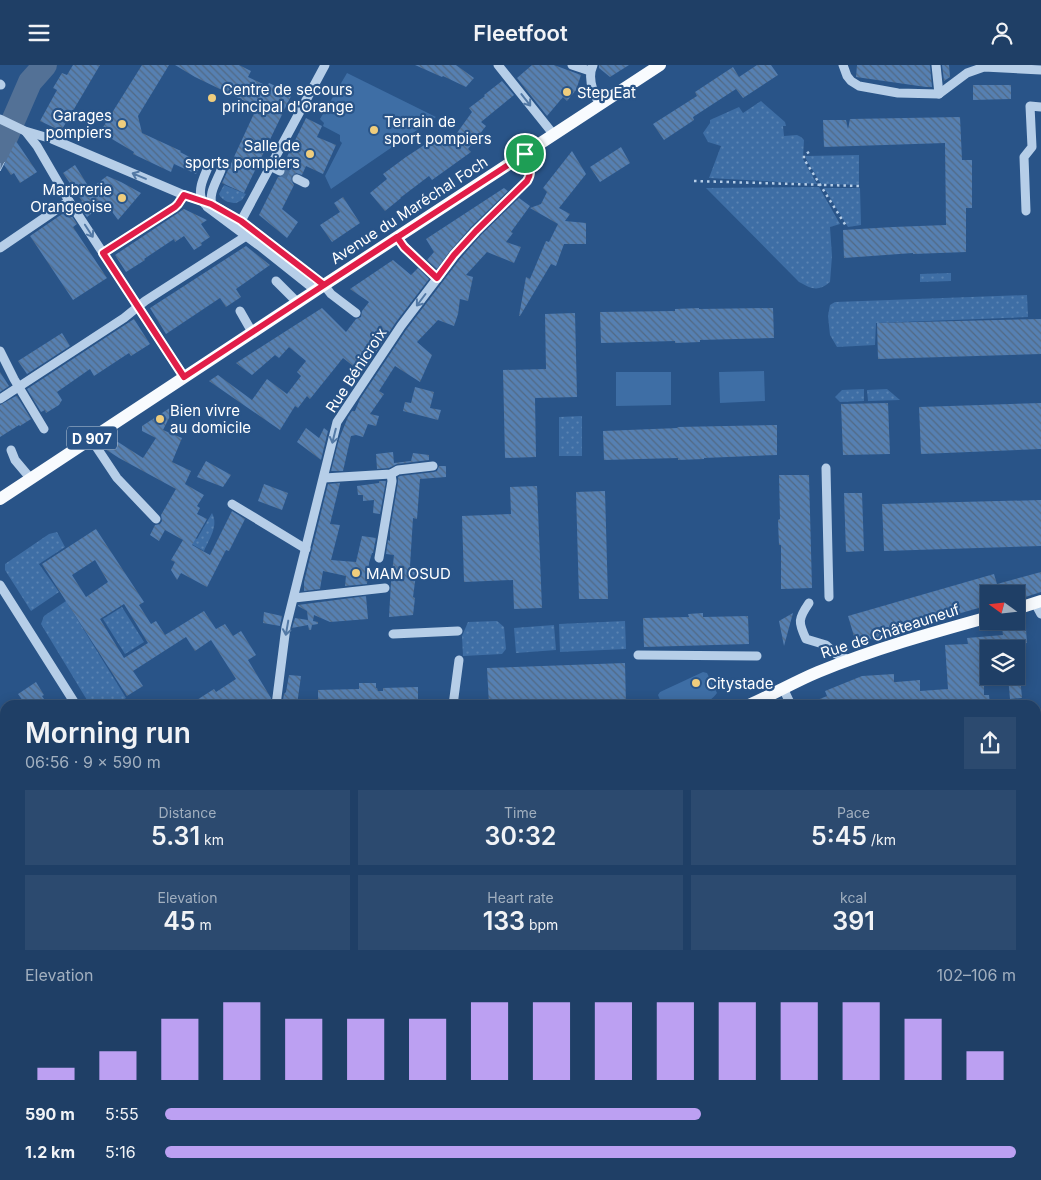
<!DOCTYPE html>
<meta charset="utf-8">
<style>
:root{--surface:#1f3f66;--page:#2c4a6f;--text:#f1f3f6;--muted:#a1afbf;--line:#3c587a;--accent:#bca0f2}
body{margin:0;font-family:Inter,sans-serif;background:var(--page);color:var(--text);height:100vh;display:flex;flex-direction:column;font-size:19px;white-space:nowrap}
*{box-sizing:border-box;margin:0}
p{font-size:16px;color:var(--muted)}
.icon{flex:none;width:28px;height:28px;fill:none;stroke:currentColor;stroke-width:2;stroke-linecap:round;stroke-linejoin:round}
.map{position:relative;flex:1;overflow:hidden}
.panel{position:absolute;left:0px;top:635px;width:1041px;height:480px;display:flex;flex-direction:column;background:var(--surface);border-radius:15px 15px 0 0;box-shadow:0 2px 12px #0003,0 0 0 1px var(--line)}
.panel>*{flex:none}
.needle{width:32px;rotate:285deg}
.controls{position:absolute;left:980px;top:520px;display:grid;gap:10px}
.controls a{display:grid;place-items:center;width:45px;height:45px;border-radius:0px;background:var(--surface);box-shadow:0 2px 12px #0003,0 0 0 1px var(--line);font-size:25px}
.pin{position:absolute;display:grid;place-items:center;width:42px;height:42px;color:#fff;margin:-21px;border:2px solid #fff;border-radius:50%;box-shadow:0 1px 5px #0007}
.round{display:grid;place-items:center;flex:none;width:52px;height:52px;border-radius:0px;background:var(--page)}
.headline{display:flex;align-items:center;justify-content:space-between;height:85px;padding:0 25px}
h1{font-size:28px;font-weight:600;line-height:38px}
.figures{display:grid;grid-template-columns:repeat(3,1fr);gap:8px;height:85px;padding:5px 25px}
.figures div{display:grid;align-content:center;border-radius:0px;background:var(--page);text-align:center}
.figures b{font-size:25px;font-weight:600}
.figures small{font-size:14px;font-weight:400}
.figures p{font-size:14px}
.chart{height:140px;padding:10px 25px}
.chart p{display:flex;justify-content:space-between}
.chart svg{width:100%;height:90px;margin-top:5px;stroke:var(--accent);stroke-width:6}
ul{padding:0 25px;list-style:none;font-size:16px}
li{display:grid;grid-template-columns:80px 60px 1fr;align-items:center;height:38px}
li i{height:12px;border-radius:6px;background:var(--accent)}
header{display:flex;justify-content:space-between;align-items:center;height:65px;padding:0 25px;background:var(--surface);font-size:22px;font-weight:600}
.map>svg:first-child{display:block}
.grass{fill:url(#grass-dots)}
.forest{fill:url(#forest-firs)}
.garden{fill:#3e6ea5}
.water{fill:url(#water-rules);stroke:#abc8e9}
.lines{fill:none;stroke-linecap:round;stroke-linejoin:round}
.river{stroke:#537196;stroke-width:24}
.building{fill:url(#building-back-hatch);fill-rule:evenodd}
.minor-tunnel{stroke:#496e9a;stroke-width:9;stroke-dasharray:9 4.5;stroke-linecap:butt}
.path{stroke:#b6cee8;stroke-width:2.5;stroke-dasharray:2.5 4;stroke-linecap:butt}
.minor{stroke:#b6cee8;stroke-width:9}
.major{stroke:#f8fbfe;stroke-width:12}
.oneway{stroke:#5379a5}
.route-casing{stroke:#fff;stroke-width:10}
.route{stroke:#e11d48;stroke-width:6}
.poi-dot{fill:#efcd7d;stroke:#295488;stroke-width:2}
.labels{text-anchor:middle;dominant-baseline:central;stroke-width:4.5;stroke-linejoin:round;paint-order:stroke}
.shield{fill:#295488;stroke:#bfccdb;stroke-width:1}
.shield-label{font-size:14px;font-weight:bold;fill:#fff}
.poi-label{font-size:15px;fill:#fff;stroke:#295488;text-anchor:start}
.street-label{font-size:15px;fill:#fff;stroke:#295488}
</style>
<header><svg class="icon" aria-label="menu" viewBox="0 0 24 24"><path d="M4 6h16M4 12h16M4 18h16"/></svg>Fleetfoot<svg class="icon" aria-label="person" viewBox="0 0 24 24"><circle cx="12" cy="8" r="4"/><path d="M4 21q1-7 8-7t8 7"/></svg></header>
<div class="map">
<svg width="1041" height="1115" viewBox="0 0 1041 1115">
<defs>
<pattern id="grass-dots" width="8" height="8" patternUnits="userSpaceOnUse" patternTransform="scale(1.25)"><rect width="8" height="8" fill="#3e6ea5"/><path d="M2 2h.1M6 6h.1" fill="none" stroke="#5b84b2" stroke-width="1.8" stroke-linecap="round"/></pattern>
<pattern id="forest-firs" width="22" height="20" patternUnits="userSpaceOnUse" patternTransform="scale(1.25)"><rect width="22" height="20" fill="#3e6ea5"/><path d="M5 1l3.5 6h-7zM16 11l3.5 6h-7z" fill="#5b84b2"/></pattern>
<pattern id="water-rules" width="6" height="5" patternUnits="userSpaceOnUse" patternTransform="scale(1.25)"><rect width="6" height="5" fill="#537196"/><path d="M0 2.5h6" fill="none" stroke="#4f5b6a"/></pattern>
<pattern id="building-back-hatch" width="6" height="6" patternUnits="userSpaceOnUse" patternTransform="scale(1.25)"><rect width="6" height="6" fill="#5680b2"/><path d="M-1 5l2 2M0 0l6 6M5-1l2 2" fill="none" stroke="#526984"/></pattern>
</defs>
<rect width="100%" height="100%" fill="#295488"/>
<g class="grass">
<polygon points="761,36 785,57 786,61 783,61 784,71 797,70 801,72 804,75 803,94 817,119 709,113 721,81 708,77 703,68 710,58 710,55 739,42 743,48"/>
<polygon points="859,90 859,120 821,119 806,94 806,91"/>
<path d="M224 120 246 129 242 135 236 138C230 138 222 136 219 129Z"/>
<path d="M819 122 840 159 830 162 832 191 830 217C818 227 812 224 799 217L706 123Z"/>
<polygon points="824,123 860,123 861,160 848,162"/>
<polygon points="951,208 951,216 920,217 920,209"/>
<polygon points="1027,230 1028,252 876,258 875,280 837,282 830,270 828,251 830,240 835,237"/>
<polygon points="864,324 864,336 840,337 835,332 842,325"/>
<polygon points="887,324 900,335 868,336 867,325"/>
<polygon points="582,351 582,391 559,391 559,352"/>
<path d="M212 448C219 461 209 474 204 486L170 467 173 461 197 474Z"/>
<polygon points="57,467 65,482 39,499 59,527 31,546 5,505 5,499 49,469"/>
<polygon points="66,536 126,633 114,640 90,640 41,559 44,551"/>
<polygon points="122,542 144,577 125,589 103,554"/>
<polygon points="497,556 504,562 506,584 502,589 463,591 462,571 468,557"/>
<polygon points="625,556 626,584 560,587 559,559"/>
<polygon points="554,560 556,585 516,588 514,563"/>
</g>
<g class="forest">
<polygon points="5,1058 5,1110 212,1110 214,1113 235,1113 236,1115 0,1115 0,1059"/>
<polygon points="334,1110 387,1110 390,1115 339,1115"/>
</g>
<g class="garden">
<polygon points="347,8 436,52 331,124 325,111 342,78 340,76 340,70 323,61 324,58 320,54"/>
<polygon points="764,306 765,336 720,338 719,307"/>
<polygon points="616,307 671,307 671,340 616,341"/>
<path d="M703 607 707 608 717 628C706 645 679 640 662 640L658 630 660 627Z"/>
<polygon points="489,1110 720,1110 728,1115 494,1115 490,1113"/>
</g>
<g class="water">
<path d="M37 0H51L41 10 22 49 11 44C19 29 25 13 37 0Z"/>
<polygon points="2,70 15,77 0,106 0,74"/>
</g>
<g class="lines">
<polyline class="river" points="0,86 30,17 45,0"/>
</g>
<g class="building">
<polygon points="73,0 100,0 61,66 40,56 57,25 53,23 62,8 67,10"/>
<polygon points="142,0 169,0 138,51 142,68 181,86 180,87 201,98 196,109 174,99 171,107 133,89 134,87 100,67"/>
<polygon points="175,0 239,0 251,6 248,12 267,21 269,18 292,29 244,128 222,118 257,42 195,12"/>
<polygon points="415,0 456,0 474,13 466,22 443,11 442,12"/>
<polygon points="532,0 554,0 581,10 576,25 567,36 563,32 547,51 517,13"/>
<polygon points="599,0 629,0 610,12 599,3"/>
<polygon points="757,0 771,0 778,10 743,33 736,24 693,52 694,55 664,75 653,59 697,31 695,27 733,2 739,12"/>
<polygon points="857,0 930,0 932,22 926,22 856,12"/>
<polygon points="942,0 949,0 950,12 944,16"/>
<polygon points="502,16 514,30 481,57 486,61 468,84 471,87 432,115 429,111 400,133 401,133 385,146 370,128 387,114 383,109 406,92 441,69 449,79 472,47 469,43 485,31 484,30"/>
<polygon points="973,20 1011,20 1011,34 973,35"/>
<polygon points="960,52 962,95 972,95 972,143 966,143 966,187 913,189 913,188 844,193 843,165 893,162 946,160 945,78 824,82 823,55 846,55 848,64 850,54"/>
<polygon points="306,53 322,61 317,72 336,80 323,109 306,101 302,110 296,108 292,111 291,115 294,120 282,144 298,157 287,173 259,150 278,112 283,111 286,108 285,103 283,100"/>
<polygon points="16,76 37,107 20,118 14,108 11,110 4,100"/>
<polygon points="621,82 630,98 600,117 590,102"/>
<polygon points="572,86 586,109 559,143 570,149 565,156 586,158 586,179 564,179 556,201 551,199 520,251 519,251 526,212 530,214 546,176 549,177 558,159 530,143 541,139 547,127 543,123"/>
<polygon points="75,100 90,124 107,111 121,117 141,128 118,155 108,141 100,147 98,144 87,152 78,139 82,136 63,108"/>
<polygon points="504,123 508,126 471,162 450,186 437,204 427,195 434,187 426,174"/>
<polygon points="343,132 360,158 332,177 320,160 340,147 334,138"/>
<polygon points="519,133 530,141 511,167 513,168 506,177 521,182 514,198 487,187 466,210 473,212 468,236 460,234 458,249 454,261 438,255 417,277 432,290 420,317 395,301 379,326 384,329 370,349 379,351 376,361 368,359 363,372 356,370 351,371 343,406 331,406 339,374 348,352 352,346 355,346 360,334 406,265 460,194 481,170"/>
<polygon points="184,144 207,155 201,159 210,172 201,178 202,180 194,185 184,171 175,177 174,174 144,194 145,195 126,207 115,190"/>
<polygon points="68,145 77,159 73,162 107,213 73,235 30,171"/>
<polygon points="246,181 270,200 236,224 241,232 226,242 220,233 166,269 150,243"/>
<polygon points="393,195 411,210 418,203 429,214 396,257 362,308 343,293 310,334 307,331 298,343 295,341 280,365 209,316 218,310 252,335 267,314 287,329 301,311 297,307 306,296 289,282 279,293 275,290 252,310 236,298 322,243 346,267 356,254 361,252 362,246 369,237 350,224"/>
<polygon points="699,243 699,244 773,243 774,273 700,275 700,277 675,278 675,276 601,278 600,247 675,246 675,244"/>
<polygon points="575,248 577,332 535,333 536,392 505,393 503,305 546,304 545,249"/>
<polygon points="134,254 150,279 131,291 129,288 94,311 90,304 57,327 62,335 59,340 46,348 45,345 41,347 27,324"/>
<polygon points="1041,254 1041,289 878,294 877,258"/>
<polygon points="62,268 70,281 27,309 18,296"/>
<polygon points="0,307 9,321 0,327"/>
<polygon points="415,322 434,327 430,343 441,345 438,355 403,346 405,337 411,338"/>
<polygon points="16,331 17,331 31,354 20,361 19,360 0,372 0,340"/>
<polygon points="888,338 890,389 843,390 841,339"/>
<polygon points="1041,338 1041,384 921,389 919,342"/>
<polygon points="176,339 163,365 182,373 172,397 191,406 185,419 204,430 197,441 200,443 197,449 207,454 192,480 210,490 232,446 245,454 229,486 226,485 207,522 181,508 177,515 171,505 175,497 171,495 183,475 165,465 159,476 150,470 155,460 160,459 162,456 161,450 176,424 119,393 105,384 118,377 143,393 156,373 142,366 142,361"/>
<polygon points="777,360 777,390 704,393 704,394 678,395 678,393 604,395 603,366 678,363 677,362"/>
<polygon points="306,363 319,373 324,363 328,366 321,395 297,377"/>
<polygon points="393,387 394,398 411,396 413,388 429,390 429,395 397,399 389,403 377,404 376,389"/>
<polygon points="206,396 231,410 223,422 197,412"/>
<polygon points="439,401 446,401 446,412 420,414 417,454 413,453 410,501 417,502 413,532 415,533 413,550 389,552 391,517 394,490 386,489 388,475 390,476 390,465 398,417 398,412 400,411 434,407 437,406"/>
<polygon points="779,410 809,410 812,523 781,524 781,480 779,480 778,455 780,454"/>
<polygon points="379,416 386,416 380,449 373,448 374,435 363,436 363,430 358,430 357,421 379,418"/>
<polygon points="340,418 330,459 340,460 331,495 356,497 362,471 376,473 373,488 372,488 369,498 367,519 345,521 346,511 323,506 320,524 304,526 304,517 328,419"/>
<polygon points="264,419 288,428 282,445 258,436"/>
<polygon points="537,421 542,543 514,544 513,515 464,517 462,451 511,449 510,422"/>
<polygon points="605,426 608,534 579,534 576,427"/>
<polygon points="844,428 862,428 864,486 846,487"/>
<polygon points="1041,435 1041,481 884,486 882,439"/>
<path d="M96 464 144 537 139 540 151 559 156 556 165 570 204 546 216 564 225 559 233 571 241 566 256 590 248 595 271 633 270 640H189L214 624 216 627 236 614 211 575 195 586 186 572 133 606 143 621 127 631 42 499ZM95 495 108 517 86 532 72 510ZM124 539 148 578 124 593 100 554Z"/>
<polygon points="1041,507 1041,527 1016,535 1016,529 989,529 989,540 856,578 848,551 994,509 997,519"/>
<polygon points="366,531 368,554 330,557 314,550 313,556 318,557 318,559 312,560 311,565 309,565 308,560 292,563 295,553 308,555 307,546 298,541 298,540"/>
<polygon points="264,547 282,551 280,561 263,558"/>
<polygon points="703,548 703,552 748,551 749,579 644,582 643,553 689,552 688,549"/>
<polygon points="793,548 784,581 779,556"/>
<polygon points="1025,550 1027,578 1018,579 1018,584 989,584 989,588 985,587 986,601 984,601 984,630 989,630 990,640 805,640 827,631 825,626 862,611 894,609 894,617 896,617 920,615 920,626 948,624 945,580 968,579 967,573 1003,570 1001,557 1016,556 1016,552"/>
<polygon points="625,598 626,640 489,640 487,603"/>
<polygon points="289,610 301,611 297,640 282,640 284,629 286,627"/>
<polygon points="1008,611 1020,611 1022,633 1010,634"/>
<polygon points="36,617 44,630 42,631 48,640 26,640 18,629"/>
<polygon points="359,618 376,618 376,623 377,623 378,626 383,626 383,623 418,622 418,640 318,640 318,625 359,624"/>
</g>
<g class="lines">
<polyline class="minor-tunnel" points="280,106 297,114"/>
<g class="path">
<polyline points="809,87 804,90 804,94 846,161"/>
<polyline points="694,116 859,121"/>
</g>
<g class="minor">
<polyline points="498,0 554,70"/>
<polyline points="572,0 590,6"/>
<path d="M593 0C587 13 593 28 600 40"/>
<polyline points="843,0 847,11 851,16 859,21 898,28 939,29 967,8 984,2 1041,5"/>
<polyline points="936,0 939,29"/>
<polyline points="0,19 1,20"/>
<polyline points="0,54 25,66 52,74 184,130 211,139 222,145 245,159 306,206 324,220 331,229 356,248"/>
<polyline points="26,67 37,81 69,136 184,312"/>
<path d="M209 100C205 110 197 124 202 135 202 136 207 141 207 142L261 182 315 225"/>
<polyline points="270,101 280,106"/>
<polyline points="297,114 305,118"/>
<path d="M213 142C207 130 217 116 221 105"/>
<polyline points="1026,146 1024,92 1032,82 1030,41 1041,42"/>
<polyline points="241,156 325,0"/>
<polyline points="397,172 405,182 437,213"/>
<polyline points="0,183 69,136"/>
<polyline points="103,188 175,142 178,139 184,130"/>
<polyline points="276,216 297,237"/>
<polyline points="240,246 252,267"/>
<polyline points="0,286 14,314 44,364"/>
<polyline points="0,334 124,253 145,236 254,166"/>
<polyline points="91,374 117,413 156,454"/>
<polyline points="11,385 15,395 31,414"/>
<polyline points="826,403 829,532"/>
<polyline points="324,413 391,409 398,405 433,401"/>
<polyline points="232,439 306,484"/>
<polyline points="379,493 392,416 391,409"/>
<polyline points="0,520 76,640"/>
<polyline points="294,533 385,523"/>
<path d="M809 538C798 554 798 557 806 574L826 580 836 589 849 595"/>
<polyline points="1035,538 1041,549"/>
<polyline points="393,569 458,566"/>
<polyline points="638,590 757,591"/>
<polyline points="783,623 791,640"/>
<path d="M276 640 286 562 337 357 401 261 455 190 476 166 527 116C533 106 529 100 525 89"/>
<polyline points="453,640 459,595"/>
<polyline points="0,849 5,851"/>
<polyline points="1036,889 1041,888"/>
<polyline points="0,1001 5,1000"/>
<polyline points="250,1110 252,1115"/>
<polyline points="460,1110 474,1115"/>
<polyline points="800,1110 800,1115"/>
<polyline points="994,1115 994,1110"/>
</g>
<g class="major">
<polyline points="0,434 324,220 660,0"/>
<polyline points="1016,544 1041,536"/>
<path d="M749 640C772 630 794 617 818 607 874 584 931 568 989 552"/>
<polyline points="0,788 5,789"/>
</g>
</g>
<defs><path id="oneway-shaft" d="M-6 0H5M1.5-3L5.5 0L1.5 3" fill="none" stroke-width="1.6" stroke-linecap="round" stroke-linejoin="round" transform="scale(1.25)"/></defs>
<g class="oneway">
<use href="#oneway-shaft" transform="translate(526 35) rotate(52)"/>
<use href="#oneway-shaft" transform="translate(139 111) rotate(-157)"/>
<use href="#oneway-shaft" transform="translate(89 166) rotate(57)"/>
<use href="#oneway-shaft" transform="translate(421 235) rotate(127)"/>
<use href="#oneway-shaft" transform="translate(334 371) rotate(104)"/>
<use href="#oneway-shaft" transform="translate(287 563) rotate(100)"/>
</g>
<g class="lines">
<g class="route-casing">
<path id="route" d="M525 89 324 220 241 156 211 139 184 130 178 139 175 142 103 188 184 312 397 172 404 182 437 213 454 190 476 166 527 116C533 106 529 100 525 89"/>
</g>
<use href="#route" class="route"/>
</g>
<g class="poi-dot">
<circle cx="567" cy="27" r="5"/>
<circle cx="212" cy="33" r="5"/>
<circle cx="122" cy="59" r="5"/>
<circle cx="374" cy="65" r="5"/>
<circle cx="310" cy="89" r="5"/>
<circle cx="122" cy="133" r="5"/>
<circle cx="160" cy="354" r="5"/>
<circle cx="356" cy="508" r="5"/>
<circle cx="696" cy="618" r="5"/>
</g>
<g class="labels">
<rect class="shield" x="67" y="361.5" width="50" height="23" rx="4"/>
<g class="shield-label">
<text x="92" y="373">D 907</text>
</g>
<g class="poi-label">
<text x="222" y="24">Centre de secours<tspan x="222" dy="17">principal d'Orange</tspan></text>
<text x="577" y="27">Step Eat</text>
<text x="112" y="50" text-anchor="end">Garages<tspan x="112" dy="17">pompiers</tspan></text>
<text x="384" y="56">Terrain de<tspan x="384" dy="17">sport pompiers</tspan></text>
<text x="300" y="80" text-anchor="end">Salle de<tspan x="300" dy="17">sports pompiers</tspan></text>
<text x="112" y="124" text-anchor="end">Marbrerie<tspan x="112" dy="17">Orangeoise</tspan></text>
<text x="170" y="345">Bien vivre<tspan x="170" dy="17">au domicile</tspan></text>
<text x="366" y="508">MAM OSUD</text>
<text x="706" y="618">Citystade</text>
</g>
<g class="street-label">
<text transform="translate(409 145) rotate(-33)">Avenue du Maréchal Foch</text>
<text transform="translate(356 305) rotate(-57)">Rue Bénicroix</text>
<text transform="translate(890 566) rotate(-18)">Rue de Châteauneuf</text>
</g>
</g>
</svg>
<div class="controls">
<a><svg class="needle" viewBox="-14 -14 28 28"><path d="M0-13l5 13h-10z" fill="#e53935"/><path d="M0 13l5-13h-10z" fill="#a1afbf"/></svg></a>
<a><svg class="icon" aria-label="layers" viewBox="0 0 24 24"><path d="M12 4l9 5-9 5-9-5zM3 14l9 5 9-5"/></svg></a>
</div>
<div class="pin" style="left:525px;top:89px;background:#1e9e55"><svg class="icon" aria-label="arrive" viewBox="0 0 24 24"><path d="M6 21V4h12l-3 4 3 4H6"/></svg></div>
<section class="panel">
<div class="headline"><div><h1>Morning run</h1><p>06:56 · 9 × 590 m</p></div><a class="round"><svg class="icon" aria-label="share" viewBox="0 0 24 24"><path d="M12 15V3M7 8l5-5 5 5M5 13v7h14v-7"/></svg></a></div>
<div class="figures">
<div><p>Distance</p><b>5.31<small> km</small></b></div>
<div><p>Time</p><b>30:32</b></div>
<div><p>Pace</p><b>5:45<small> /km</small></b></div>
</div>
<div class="figures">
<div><p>Elevation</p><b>45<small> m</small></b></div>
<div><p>Heart rate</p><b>133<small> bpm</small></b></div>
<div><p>kcal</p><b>391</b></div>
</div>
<div class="chart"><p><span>Elevation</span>102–106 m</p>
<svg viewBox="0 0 160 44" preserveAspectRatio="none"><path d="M5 44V38M15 44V30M25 44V14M35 44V6M45 44V14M55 44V14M65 44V14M75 44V6M85 44V6M95 44V6M105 44V6M115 44V6M125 44V6M135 44V6M145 44V14M155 44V30"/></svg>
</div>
<ul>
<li><b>590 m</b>5:55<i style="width:63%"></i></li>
<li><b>1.2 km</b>5:16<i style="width:100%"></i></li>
</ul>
</section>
</div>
